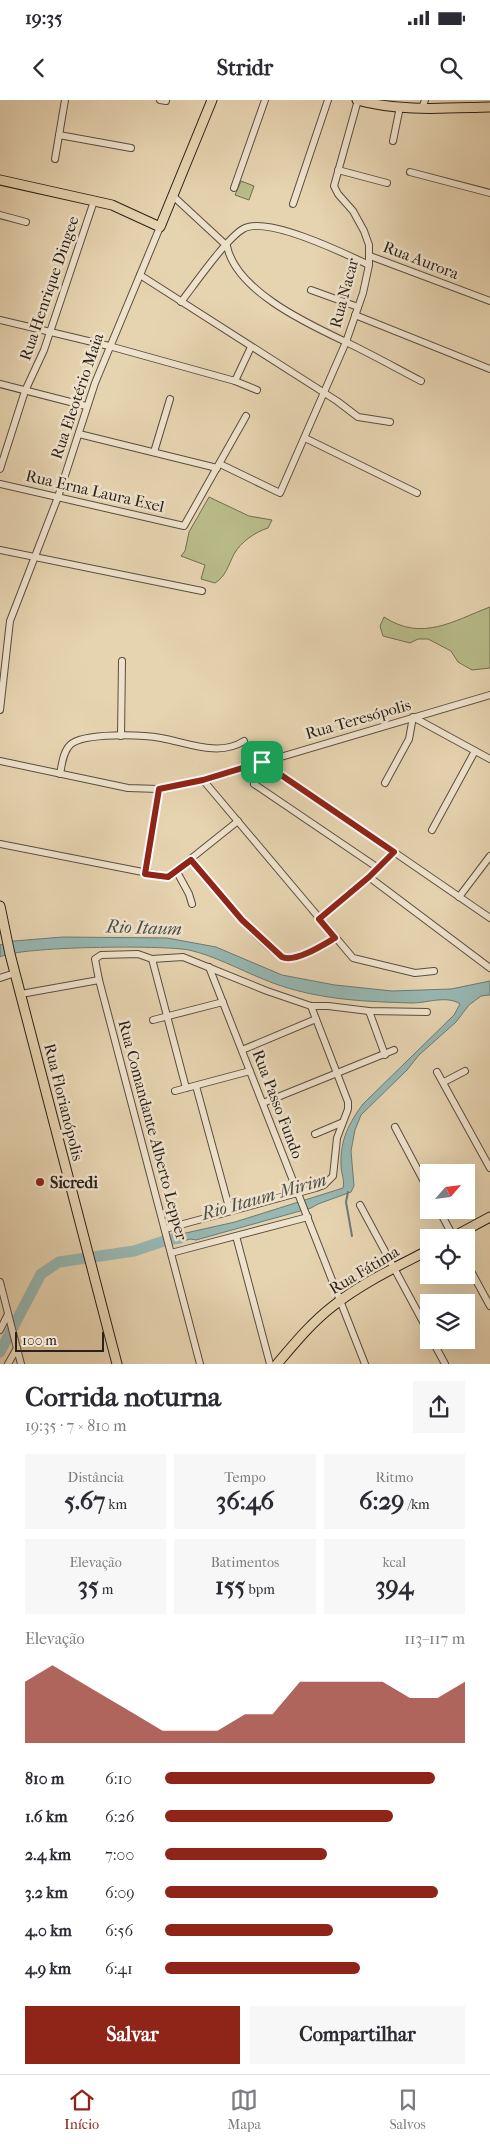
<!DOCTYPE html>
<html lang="pt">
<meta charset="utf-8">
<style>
:root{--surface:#fff;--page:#f7f7f7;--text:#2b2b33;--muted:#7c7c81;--line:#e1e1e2;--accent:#8f2418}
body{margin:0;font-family:"IM FELL French Canon",serif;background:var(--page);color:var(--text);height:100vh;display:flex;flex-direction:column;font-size:19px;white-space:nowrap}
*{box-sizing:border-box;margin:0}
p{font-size:16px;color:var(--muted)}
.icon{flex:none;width:28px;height:28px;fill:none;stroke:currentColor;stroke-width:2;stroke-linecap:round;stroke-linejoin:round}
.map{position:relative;height:1264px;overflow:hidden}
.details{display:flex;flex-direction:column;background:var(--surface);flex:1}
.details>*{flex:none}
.needle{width:32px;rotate:62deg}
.controls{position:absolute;left:420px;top:1064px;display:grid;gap:10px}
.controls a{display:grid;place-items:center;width:55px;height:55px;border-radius:0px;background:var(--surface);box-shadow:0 5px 20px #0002;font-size:25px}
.scale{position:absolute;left:15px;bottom:12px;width:89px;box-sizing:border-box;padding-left:5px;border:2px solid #2a2219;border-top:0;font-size:14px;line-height:18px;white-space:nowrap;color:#2a2219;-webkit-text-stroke:4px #efe2cc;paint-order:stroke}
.pin{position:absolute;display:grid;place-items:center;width:42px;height:42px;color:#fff;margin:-21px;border-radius:10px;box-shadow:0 2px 8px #0006}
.round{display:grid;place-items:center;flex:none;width:52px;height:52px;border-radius:0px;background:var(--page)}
.overview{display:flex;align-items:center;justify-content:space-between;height:85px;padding:0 25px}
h1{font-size:28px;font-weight:800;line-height:38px}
.metrics{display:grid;grid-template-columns:repeat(3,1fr);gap:8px;height:85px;padding:5px 25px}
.metrics div{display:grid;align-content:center;border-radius:0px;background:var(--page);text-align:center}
.metrics b{font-size:25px;font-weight:800}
.metrics small{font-size:14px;font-weight:400}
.metrics p{font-size:14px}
.chart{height:140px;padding:10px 25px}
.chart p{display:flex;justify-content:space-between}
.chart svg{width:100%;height:90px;margin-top:5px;fill:var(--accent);opacity:.7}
.primary-button{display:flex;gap:10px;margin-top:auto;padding:10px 25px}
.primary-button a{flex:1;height:58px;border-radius:0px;background:var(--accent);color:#fff;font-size:20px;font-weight:800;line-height:58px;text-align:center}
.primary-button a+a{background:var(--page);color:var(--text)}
ul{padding:0 25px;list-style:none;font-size:16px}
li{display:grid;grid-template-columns:80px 60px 1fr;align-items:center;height:38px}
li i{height:12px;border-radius:6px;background:var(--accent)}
.status{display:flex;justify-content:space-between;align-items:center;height:35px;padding:0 25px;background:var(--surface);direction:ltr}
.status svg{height:14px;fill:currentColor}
header{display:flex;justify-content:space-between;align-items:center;height:65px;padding:0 25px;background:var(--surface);font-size:22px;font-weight:800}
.dock{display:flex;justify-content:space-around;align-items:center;height:70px;border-top:1px solid var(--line);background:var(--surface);font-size:14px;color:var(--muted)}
.dock a{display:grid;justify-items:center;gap:2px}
.dock .selected{color:var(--accent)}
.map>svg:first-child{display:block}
.green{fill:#b8bb89;stroke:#716e51}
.water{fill:#97b7b2;stroke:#6b7b75}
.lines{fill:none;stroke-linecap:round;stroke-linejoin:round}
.stream{stroke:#6b7b75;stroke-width:2}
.river{stroke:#97b7b2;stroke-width:11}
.minor-casing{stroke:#594e3f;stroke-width:8}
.major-casing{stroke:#2a2219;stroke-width:11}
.minor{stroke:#efe2cc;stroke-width:6}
.major{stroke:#e6d3b0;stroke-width:9}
.route-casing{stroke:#fff;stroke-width:10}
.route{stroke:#8f2418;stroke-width:6}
.poi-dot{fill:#8f2418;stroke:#efe2cc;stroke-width:2}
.labels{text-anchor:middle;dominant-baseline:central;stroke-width:5;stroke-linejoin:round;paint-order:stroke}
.street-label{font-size:16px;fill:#2a2219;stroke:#efe2cc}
.poi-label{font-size:16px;font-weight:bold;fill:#2a2219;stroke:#efe2cc;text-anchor:start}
.water-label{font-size:18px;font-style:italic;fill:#4b4f47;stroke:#efe2cc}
</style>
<div class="status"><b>19:35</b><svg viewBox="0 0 49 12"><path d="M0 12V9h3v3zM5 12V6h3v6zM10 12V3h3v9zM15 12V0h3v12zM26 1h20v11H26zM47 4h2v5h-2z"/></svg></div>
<header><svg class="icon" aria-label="back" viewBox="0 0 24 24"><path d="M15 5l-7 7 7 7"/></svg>Stridr<svg class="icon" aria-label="search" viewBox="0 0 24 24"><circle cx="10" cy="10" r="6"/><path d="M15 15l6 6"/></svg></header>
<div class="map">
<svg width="490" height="1264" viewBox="0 0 490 1264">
<rect width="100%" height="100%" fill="#e6d3b0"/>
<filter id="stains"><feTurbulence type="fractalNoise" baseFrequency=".004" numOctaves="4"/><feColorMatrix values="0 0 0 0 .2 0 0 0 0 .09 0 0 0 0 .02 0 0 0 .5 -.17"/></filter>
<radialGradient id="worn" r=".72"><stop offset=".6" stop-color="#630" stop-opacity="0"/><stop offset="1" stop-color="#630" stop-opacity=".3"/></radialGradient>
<g class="green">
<polygon points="241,81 254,86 249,100 235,95"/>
<path d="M209 397 249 416 272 420 268 428C255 432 241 442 234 454 228 466 226 476 215 483L201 479 205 465 181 456 185 451 189 432Z"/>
<path d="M490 507V568L472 570 458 562 451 551 428 539H418L410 543 383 536 380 526 384 517C422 542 453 521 490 507Z"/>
</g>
<path class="water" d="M63 837 167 838 216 847 282 875 335 885 392 891 451 889 490 881V895L481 896 469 905 456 922 419 955 407 970 361 1015 355 1030 351 1051 354 1086 351 1092 318 1104 311 1108 196 1140 191 1139 169 1144 168 1137 235 1122 343 1088C345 1079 341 1074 341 1065 340 1040 349 1023 363 1004L454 915 460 904C447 895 427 903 412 903 381 902 347 901 317 895 300 892 279 886 263 879 238 869 215 856 189 850 164 845 20 846 0 857V845L14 841Z"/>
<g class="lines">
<polyline class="stream" points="348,1092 346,1102 352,1136"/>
<polyline class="river" points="0,1252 41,1174 59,1162 134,1151 167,1140 180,1138"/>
<g class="minor-casing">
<g id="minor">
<polyline points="160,0 166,1"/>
<polyline points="422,8 425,0"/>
<polyline points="59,35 131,48"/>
<polyline points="393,41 400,7"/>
<polyline points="55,59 65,0"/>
<polyline points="338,70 387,83"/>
<polyline points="410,72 490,93"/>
<polyline points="234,88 265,0"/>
<path d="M173 96 227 146C236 191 308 224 346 242 371 254 396 268 421 281"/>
<polyline points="293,104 328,0"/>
<polyline points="0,115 26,122"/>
<polyline points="370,156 490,201"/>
<polyline points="140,175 337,301 358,317 390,322"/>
<polyline points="311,190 358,207"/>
<path d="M181 202C195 184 226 139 243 129 266 115 346 154 369 165"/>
<polyline points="355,215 490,269"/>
<polyline points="0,220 109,246 235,281 251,247"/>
<polyline points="235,281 257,290"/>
<polyline points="0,284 86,306"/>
<polyline points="79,334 217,368"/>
<polyline points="305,338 417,393"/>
<polyline points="154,352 170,299"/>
<polyline points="220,364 280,393 346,242 363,193 369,165 369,145 364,131 353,111 338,94 334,86 358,0"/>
<polyline points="0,369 25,291 44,250 94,101"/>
<polyline points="0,384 184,426 246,316"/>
<polyline points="0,450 202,491"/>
<polyline points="0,610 10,521 58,397 95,283 160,127"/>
<polyline points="121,636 122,561"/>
<polyline points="0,661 128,688 159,689 203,680 490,595"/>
<polyline points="263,662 490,818"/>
<path d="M60 674C62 664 63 652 70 645 83 632 144 635 161 638 188 643 219 657 244 641"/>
<polyline points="203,680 353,858 415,873 434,871"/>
<polyline points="385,683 409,639 413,617 490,659"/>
<polyline points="254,684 378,768"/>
<polyline points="432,730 475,651"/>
<polyline points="0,744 168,777 238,721"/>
<path d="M191 760C204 776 272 860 289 859 304 858 322 846 335 839"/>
<polyline points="177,772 189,794 192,804"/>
<polyline points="145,774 159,689"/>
<polyline points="369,777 490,868"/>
<polyline points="459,797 490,756"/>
<polyline points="319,819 369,777 394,752"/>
<polyline points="152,859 186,988"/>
<polyline points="209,867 365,1264"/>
<polyline points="0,878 15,873"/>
<polyline points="99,880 95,859 101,855 138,854 152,859 183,857 267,891 311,906 328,906 369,911 427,912"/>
<polyline points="21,894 99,880 200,1264"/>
<polyline points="369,911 385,955"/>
<polyline points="153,920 223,902"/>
<polyline points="242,950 316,919"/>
<polyline points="437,972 490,1068"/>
<polyline points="444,982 465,971"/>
<polyline points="196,986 230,1111"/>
<polyline points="175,991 250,971"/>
<polyline points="263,1003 394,950"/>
<polyline points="395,1027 429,1091"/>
<polyline points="315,1034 341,1023"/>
<polyline points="360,1105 429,1233"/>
<polyline points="439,1110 454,1138"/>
<polyline points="165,1129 316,1088 324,1085 333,1076 337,1038 348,1009 348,1002 311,906"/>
<polyline points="236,1136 270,1264"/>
<polyline points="171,1153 308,1117"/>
<polyline points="466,1162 490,1206"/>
<polyline points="0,1182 21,1264"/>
<polyline points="0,1230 8,1214"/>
<polyline points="432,1240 445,1264"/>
<polyline points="8,1264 17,1248"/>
</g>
</g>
<g class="major-casing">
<g id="major">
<path d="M357 0C400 12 446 8 490 7"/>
<polyline points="0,80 112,105 160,127 212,0"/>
<polyline points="0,806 10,854 117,1264"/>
<polyline points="451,1138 490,1117"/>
<path d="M277 1264C294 1244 311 1223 333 1206 362 1183 396 1167 429 1150"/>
</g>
</g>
<use href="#minor" class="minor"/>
<use href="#major" class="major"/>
</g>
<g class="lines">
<g class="route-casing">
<path id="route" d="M262 662 394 752 369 777 319 819 335 838C323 845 295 863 282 857L242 820 191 760 168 777 145 774 159 689 203 680Z"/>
</g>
<use href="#route" class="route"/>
</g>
<circle class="poi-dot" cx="40" cy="1082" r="5"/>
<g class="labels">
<g class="street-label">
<text transform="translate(421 160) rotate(21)">Rua Aurora</text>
<text transform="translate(49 188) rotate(-71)">Rua Henrique Dingee</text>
<text transform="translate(344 193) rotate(-75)">Rua Nacar</text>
<text transform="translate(77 296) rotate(-71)">Rua Eleotério Maia</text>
<text transform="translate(95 391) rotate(13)">Rua Erna Laura Exel</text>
<text transform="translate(358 619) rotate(-16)">Rua Teresópolis</text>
<text transform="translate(64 1002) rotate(76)">Rua Florianópolis</text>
<text transform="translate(278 1004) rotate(69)">Rua Passo Fundo</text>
<text transform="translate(153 1030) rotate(75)">Rua Comandante Alberto Lepper</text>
<text transform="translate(364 1170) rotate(-31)">Rua Fátima</text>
</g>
<g class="poi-label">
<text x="50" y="1082">Sicredi</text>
</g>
<g class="water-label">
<text transform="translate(144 828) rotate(2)">Rio Itaum</text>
<text transform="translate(264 1097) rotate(-16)">Rio Itaum-Mirim</text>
</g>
</g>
<rect width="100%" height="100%" filter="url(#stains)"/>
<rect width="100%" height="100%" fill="url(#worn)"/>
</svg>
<div class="controls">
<a><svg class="needle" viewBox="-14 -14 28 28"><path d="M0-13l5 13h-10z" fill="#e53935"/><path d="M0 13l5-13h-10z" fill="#7c7c81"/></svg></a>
<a><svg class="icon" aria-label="locate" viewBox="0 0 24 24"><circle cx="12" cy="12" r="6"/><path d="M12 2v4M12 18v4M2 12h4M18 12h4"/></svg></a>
<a><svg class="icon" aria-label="layers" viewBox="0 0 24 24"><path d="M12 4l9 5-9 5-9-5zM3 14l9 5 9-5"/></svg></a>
</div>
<div class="scale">100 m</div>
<div class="pin" style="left:262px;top:662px;background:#1e9e55"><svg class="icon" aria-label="arrive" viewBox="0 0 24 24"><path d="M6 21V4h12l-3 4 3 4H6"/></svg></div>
</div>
<section class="details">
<div class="overview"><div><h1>Corrida noturna</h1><p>19:35 · 7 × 810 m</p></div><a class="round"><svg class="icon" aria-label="share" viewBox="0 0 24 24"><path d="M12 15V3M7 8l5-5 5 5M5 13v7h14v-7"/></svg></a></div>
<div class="metrics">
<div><p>Distância</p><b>5.67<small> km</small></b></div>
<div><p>Tempo</p><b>36:46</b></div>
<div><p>Ritmo</p><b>6:29<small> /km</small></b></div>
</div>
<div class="metrics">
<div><p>Elevação</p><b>35<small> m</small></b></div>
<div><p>Batimentos</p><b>155<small> bpm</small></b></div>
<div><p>kcal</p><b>394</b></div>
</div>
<div class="chart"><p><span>Elevação</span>113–117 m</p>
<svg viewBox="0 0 160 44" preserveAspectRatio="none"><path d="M0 44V14L10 6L20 14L30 22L40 30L50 38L60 38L70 38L80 30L90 30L100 14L110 14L120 14L130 14L140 22L150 22L160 14V44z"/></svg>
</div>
<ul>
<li><b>810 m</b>6:10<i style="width:90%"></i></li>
<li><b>1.6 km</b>6:26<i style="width:76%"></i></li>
<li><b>2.4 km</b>7:00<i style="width:54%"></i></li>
<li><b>3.2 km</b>6:09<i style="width:91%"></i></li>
<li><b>4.0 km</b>6:56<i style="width:56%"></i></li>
<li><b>4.9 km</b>6:41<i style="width:65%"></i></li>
</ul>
<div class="primary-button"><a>Salvar</a><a>Compartilhar</a></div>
</section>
<nav class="dock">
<a class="selected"><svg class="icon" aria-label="home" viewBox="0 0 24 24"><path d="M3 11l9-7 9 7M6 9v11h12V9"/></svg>Início</a>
<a><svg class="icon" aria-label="map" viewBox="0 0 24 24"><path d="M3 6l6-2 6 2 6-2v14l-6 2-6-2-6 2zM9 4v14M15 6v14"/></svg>Mapa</a>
<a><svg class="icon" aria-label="saved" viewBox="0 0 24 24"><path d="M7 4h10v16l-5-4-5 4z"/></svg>Salvos</a>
</nav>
